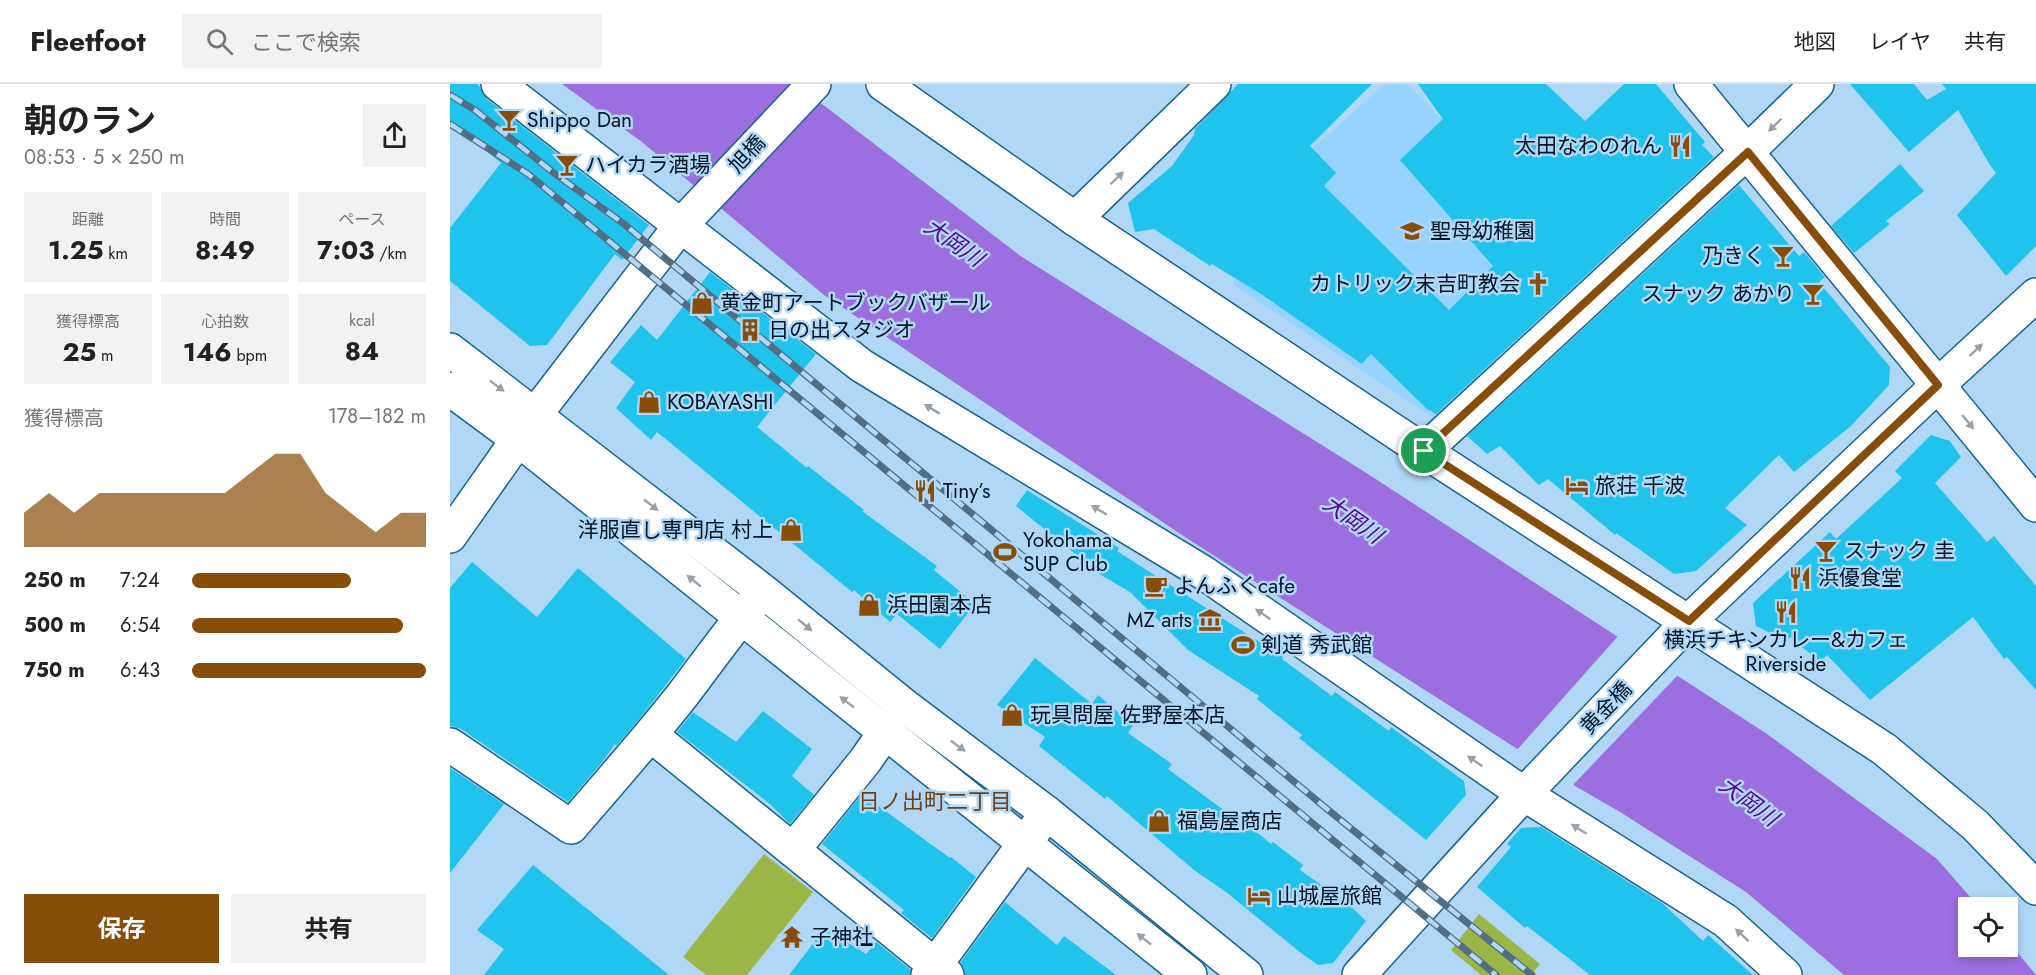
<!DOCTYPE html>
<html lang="ja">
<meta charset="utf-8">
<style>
:root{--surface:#fff;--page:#f2f2f2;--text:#222;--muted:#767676;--line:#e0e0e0;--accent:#894d0a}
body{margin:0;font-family:Jost,"Noto Sans JP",sans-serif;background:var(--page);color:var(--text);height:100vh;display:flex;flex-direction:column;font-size:22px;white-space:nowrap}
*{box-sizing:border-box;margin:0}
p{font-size:20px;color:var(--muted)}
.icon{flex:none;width:33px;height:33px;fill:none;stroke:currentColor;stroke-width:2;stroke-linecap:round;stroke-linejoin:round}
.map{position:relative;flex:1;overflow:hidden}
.details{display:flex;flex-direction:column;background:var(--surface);width:450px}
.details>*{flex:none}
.controls{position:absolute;left:1508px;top:813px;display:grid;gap:12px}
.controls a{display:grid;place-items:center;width:60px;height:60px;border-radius:0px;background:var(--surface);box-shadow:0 3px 9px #0003;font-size:30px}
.pin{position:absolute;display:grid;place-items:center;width:51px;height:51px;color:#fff;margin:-26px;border:3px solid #fff;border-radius:50%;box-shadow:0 2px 6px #0007}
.round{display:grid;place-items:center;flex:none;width:63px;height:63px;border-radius:0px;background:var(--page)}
.head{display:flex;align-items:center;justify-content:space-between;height:102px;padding:0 24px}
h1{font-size:33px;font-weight:700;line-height:45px}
.metrics{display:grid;grid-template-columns:repeat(3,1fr);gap:9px;height:102px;padding:6px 24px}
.metrics div{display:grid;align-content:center;border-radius:0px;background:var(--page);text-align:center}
.metrics b{font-size:26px;font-weight:700}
.metrics small{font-size:16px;font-weight:400}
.metrics p{font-size:16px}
.chart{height:168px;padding:12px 24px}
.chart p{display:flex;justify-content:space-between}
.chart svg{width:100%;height:108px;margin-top:6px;fill:var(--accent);opacity:.7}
.action{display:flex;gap:12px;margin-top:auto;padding:12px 24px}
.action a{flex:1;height:69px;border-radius:0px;background:var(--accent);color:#fff;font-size:24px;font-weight:700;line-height:69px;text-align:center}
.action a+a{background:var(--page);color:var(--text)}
ul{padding:0 24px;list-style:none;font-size:20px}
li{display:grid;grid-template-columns:96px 72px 1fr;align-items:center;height:45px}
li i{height:15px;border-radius:8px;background:var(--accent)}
header{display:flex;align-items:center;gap:36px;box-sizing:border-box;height:84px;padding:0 30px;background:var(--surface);border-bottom:2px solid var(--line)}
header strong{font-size:28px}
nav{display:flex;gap:33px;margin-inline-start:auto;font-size:21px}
.search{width:420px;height:54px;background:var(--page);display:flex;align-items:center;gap:15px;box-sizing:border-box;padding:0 21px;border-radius:0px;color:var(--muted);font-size:22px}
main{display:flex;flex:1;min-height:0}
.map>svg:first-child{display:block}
.built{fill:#97d3ff}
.green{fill:#9cb547}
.water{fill:#9c6edf}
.pier{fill:#b0d8f6}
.building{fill:#1fc3ec}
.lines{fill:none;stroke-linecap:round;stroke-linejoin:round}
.minor-casing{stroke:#19638f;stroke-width:36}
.tertiary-casing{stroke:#19638f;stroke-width:36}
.secondary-casing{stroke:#19638f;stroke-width:36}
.minor{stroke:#fff;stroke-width:33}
.tertiary{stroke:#fff;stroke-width:33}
.secondary{stroke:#fff;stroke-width:33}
.rail-casing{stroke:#516e85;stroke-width:7}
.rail{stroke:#b0d8f6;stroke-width:4.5;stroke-dasharray:14;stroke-linecap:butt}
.oneway{fill:#99a1a8}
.route-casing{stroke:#fff;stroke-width:12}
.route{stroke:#894d0a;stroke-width:8}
.labels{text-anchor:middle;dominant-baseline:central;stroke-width:5;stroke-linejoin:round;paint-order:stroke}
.poi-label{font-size:21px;fill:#001425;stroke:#b0d8f6;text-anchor:start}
.street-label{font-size:21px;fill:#001425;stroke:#b0d8f6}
.water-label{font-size:22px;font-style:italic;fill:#550296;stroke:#b0d8f6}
.neighbourhood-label{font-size:22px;fill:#6c4119;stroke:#b0d8f6}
</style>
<header>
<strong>Fleetfoot</strong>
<div class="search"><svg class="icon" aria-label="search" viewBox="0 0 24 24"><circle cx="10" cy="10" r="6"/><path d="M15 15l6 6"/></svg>ここで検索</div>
<nav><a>地図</a><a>レイヤ</a><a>共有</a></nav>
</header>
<main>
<section class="details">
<div class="head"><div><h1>朝のラン</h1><p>08:53 · 5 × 250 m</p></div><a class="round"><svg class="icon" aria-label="share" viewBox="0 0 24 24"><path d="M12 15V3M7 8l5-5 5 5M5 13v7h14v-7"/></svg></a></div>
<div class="metrics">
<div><p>距離</p><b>1.25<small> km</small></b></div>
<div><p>時間</p><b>8:49</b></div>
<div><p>ペース</p><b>7:03<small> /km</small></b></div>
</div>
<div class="metrics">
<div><p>獲得標高</p><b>25<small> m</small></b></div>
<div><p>心拍数</p><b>146<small> bpm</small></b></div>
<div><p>kcal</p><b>84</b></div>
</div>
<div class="chart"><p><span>獲得標高</span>178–182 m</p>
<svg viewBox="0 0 160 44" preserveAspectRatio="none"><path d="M0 44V30L10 22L20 30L30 22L40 22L50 22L60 22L70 22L80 22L90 14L100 6L110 6L120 22L130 30L140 38L150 30L160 30V44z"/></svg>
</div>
<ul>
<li><b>250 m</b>7:24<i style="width:68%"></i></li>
<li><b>500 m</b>6:54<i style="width:90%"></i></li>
<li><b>750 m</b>6:43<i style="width:100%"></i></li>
</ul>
<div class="action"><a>保存</a><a>共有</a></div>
</section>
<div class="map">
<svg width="1586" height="891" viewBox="0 0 1586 891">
<rect width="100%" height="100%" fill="#b0d8f6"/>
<polygon class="built" points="935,0 957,0 1147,192 991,339 782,200 852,103 840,84"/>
<g class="green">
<polygon points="314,770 363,808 297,891 256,891 233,873"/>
<polygon points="1029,830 1090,880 1081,891 1031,891 1001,866"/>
</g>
<polygon class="water" points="112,0 346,0 572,173 918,390 1317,650 1487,775 1529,823 1518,824 1518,862 1557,862 1557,856 1586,891 1394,891 1296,808 1170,728 1127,703 738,455 374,211 192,58"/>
<polygon class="pier" points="1169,551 1229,590 1121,703 1066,667"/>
<g class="building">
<polygon points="0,0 28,0 37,15 199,141 172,176 165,170 97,261 80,262 0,197 0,144 51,79 0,37"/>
<polygon points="788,0 922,0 860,62 886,89 874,102 999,226 1043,182 950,76 993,35 968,0 1096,0 1135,37 1174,0 1206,0 1255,58 1252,61 1264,73 986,330 977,325 921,270 912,280 811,210 762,180 760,182 704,145 685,148 678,119 722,82 744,51 745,45"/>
<polygon points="1400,0 1464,0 1477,16 1496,5 1492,0 1586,0 1586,162 1556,192 1507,131 1546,89 1540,81 1508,26 1459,68"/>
<polygon points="1450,80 1474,107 1436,137 1440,140 1404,169 1381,142"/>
<polygon points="1289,101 1349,172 1354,168 1375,193 1369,198 1440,283 1439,301 1401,342 1344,388 1329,371 1275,424 1297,441 1246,487 1224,490 1166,449 1165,451 1098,395 1089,401 1050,362 1037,370 1017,352"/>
<polygon points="260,188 366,270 307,343 357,384 358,382 414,426 412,427 487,482 484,486 525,520 490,565 447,530 440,538 404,506 402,508 207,348 201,356 166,324 185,298 160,278 191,241 207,256"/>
<polygon points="1481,351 1500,357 1511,373 1485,399 1537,458 1544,452 1586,502 1586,606 1557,573 1554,575 1523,533 1420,616 1377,571 1370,578 1340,553 1336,557 1306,542 1303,519 1380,448 1386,455 1452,394 1445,387"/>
<polygon points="577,406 669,464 667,467 833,573 832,575 882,612 885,608 939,647 941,643 1014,697 1016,711 976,756 849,654 852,651 807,615 809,612 738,566 680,508 651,491 566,422"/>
<polygon points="22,478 87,533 128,484 236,575 190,634 166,662 165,660 153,677 118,718 11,645 0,642 0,504"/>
<polygon points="585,574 642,620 648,611 683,641 678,649 722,680 718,685 783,733 785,730 821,760 823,758 853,781 850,786 897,819 916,837 883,879 868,881 851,869 776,808 744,786 657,712 655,715 589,662 595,653 547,621"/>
<polygon points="313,627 362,665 342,692 364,711 340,740 320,720 227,648 243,628 286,658"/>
<polygon points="0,684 54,720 0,789"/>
<polygon points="412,710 500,774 501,773 526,793 482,854 451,829 454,826 372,760"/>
<polygon points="1091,743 1212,819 1253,857 1258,851 1303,891 1140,891 1077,842 1075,844 1027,803 1061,763 1057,760 1071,744"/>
<polygon points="83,781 219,891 34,891 54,865 27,846"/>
<polygon points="555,818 607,861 614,852 666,891 515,891 514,884 510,879"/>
<polygon points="375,844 416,870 426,858 461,886 460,891 339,891"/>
</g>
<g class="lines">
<g class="minor-casing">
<g id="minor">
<polyline points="48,0 412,282 754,489 1074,710 1276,837 1335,891"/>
<polyline points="1241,0 1586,421"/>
<polyline points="625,135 764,0"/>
<polyline points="974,367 1297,68 1367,0"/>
<polyline points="0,452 85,331 231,141 364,0"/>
<polyline points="201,651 497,891"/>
<path d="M0 661 121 743C158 700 196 657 231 613 257 579 282 543 310 511"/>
<polyline points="343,766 415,677 435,648"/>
<polyline points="478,891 597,729"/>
<polyline points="909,891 1074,710 1239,537 1488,301 1586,211"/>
</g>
</g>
<g class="tertiary-casing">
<polyline id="tertiary" points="433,0 625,135 974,367 1434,665 1525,741 1586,804"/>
</g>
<g class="secondary-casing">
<g id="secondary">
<polyline points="0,266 313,507 456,623 597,729 796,891"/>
<polyline points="0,305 69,356 740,891"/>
</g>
</g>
<use href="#minor" class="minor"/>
<use href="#tertiary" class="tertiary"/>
<use href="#secondary" class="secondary"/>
<g class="rail-casing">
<g id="rail">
<polyline points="0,11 25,26 104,89 174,140 877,725 1082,891"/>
<polyline points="0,40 78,90 1046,891"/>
</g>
</g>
<use href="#rail" class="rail"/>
</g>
<defs><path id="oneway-solid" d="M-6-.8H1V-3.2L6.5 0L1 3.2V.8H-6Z" transform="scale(1.5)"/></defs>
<g class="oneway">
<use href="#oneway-solid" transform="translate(1325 41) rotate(136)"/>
<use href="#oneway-solid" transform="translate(667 94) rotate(-44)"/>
<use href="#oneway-solid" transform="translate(1526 266) rotate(-43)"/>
<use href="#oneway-solid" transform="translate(47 302) rotate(37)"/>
<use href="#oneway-solid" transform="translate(482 325) rotate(-149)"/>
<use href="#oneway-solid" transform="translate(1518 338) rotate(51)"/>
<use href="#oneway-solid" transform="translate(201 421) rotate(38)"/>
<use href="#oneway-solid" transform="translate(649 426) rotate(-149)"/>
<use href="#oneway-solid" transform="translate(244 497) rotate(-141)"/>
<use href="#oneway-solid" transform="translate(813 530) rotate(-145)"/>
<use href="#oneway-solid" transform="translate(355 541) rotate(39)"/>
<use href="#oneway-solid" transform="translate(397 618) rotate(-142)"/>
<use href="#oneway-solid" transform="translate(508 662) rotate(37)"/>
<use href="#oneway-solid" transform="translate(1025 677) rotate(-145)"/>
<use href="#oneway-solid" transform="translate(1129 745) rotate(-148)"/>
<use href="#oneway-solid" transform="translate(1292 851) rotate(-137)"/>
<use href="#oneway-solid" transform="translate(694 855) rotate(-142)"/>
</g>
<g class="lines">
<g class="route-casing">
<polygon id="route" points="1298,68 1488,301 1239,537 974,367"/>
</g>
<use href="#route" class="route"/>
</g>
<defs>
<g id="bar-bare" transform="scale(1.8)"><path d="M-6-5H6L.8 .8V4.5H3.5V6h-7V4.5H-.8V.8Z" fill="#894d0a" stroke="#b0d8f6" stroke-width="2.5" paint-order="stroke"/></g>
<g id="restaurant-bare" transform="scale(1.8)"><path d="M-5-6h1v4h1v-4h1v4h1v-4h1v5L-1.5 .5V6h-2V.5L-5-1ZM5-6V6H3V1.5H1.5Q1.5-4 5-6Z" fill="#894d0a" stroke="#b0d8f6" stroke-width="2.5" paint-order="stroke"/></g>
<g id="school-bare" transform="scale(1.8)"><path d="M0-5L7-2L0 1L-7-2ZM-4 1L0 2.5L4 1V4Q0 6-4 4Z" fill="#894d0a" stroke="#b0d8f6" stroke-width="2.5" paint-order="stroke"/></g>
<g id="church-bare" transform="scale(1.8)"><path d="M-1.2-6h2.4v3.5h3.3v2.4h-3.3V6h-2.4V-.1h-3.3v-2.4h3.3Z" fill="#894d0a" stroke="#b0d8f6" stroke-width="2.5" paint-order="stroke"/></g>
<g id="shop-bare" transform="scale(1.8)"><path d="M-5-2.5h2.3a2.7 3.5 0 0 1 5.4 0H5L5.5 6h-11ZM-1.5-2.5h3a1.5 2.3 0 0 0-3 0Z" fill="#894d0a" stroke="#b0d8f6" stroke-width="2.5" paint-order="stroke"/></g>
<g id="building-bare" transform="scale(1.8)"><path d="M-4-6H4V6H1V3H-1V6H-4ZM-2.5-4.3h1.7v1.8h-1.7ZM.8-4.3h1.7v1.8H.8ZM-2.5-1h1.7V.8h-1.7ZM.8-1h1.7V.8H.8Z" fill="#894d0a" stroke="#b0d8f6" stroke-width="2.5" paint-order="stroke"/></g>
<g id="hotel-bare" transform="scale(1.8)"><path d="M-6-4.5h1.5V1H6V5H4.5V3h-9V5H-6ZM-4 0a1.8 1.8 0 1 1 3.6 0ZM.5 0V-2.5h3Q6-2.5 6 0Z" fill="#894d0a" stroke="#b0d8f6" stroke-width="2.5" paint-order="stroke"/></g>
<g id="stadium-bare" transform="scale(1.8)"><path d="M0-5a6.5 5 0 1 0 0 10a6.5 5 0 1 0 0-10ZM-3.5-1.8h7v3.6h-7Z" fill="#894d0a" stroke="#b0d8f6" stroke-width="2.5" paint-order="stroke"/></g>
<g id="cafe-bare" transform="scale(1.8)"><path d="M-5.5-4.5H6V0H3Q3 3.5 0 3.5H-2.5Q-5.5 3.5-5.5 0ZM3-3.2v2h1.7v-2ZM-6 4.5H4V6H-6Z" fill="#894d0a" stroke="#b0d8f6" stroke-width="2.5" paint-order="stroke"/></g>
<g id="museum-bare" transform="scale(1.8)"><path d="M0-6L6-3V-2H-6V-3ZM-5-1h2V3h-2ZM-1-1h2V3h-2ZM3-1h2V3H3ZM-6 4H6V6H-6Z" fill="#894d0a" stroke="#b0d8f6" stroke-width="2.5" paint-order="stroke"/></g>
<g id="temple-bare" transform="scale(1.8)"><path d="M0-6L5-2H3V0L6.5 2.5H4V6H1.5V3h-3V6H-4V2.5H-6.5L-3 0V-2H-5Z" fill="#894d0a" stroke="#b0d8f6" stroke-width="2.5" paint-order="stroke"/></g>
</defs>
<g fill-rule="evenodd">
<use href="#bar-bare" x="59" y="36"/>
<use href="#restaurant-bare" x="1230" y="62"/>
<use href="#bar-bare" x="117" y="81"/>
<use href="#school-bare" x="962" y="147"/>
<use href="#bar-bare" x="1333" y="172"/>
<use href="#church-bare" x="1088" y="200"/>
<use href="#bar-bare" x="1363" y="210"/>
<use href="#shop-bare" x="252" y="219"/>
<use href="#building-bare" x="300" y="246"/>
<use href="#shop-bare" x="199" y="318"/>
<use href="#hotel-bare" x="1127" y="402"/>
<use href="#restaurant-bare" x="475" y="407"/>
<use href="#shop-bare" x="341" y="446"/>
<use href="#bar-bare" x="1376" y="467"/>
<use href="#stadium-bare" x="555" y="468"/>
<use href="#restaurant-bare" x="1350" y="494"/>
<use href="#cafe-bare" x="706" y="502"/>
<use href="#shop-bare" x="419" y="521"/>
<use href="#restaurant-bare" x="1336" y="528"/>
<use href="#museum-bare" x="760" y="536"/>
<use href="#stadium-bare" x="793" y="561"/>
<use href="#shop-bare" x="562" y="631"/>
<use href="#shop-bare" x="709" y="737"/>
<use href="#hotel-bare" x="809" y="812"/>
<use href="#temple-bare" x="342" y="853"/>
</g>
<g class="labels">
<g class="poi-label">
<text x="77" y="36">Shippo Dan</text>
<text x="1212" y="62" text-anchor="end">太田なわのれん</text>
<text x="135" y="81">ハイカラ酒場</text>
<text x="980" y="147">聖母幼稚園</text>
<text x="1315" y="172" text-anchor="end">乃きく</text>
<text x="1070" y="200" text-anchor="end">カトリック末吉町教会</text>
<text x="1345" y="210" text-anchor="end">スナック あかり</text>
<text x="270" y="219">黄金町アートブックバザール</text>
<text x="318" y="246">日の出スタジオ</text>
<text x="217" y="318">KOBAYASHI</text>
<text x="1145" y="402">旅荘 千波</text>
<text x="493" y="407">Tiny’s</text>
<text x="323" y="446" text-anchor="end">洋服直し専門店 村上</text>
<text x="573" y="456">Yokohama<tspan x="573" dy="24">SUP Club</tspan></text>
<text x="1394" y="467">スナック 圭</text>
<text x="1368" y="494">浜優食堂</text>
<text x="724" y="502">よんふくcafe</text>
<text x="437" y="521">浜田園本店</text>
<text x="742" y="536" text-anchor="end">MZ arts</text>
<text x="1336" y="556" text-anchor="middle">横浜チキンカレー&amp;カフェ<tspan x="1336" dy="24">Riverside</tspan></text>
<text x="811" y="561">剣道 秀武館</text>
<text x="580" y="631">玩具問屋 佐野屋本店</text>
<text x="727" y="737">福島屋商店</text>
<text x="827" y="812">山城屋旅館</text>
<text x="360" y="853">子神社</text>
</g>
<g class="street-label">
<text transform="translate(297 70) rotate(-47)">旭橋</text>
<text transform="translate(1156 624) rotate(-46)">黄金橋</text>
</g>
<g class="water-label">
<text transform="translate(504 158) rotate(35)">大岡川</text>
<text transform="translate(903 435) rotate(35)">大岡川</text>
<text transform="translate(1299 717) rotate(36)">大岡川</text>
</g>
<g class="neighbourhood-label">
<text x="485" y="717">日ノ出町二丁目</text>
</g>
</g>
</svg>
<div class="controls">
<a><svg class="icon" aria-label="locate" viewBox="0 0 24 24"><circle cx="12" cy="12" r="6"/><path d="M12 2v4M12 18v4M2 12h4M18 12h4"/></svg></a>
</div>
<div class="pin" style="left:974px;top:367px;background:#1e9e55"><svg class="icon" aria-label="arrive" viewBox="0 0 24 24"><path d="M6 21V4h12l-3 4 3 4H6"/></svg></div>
</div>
</main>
